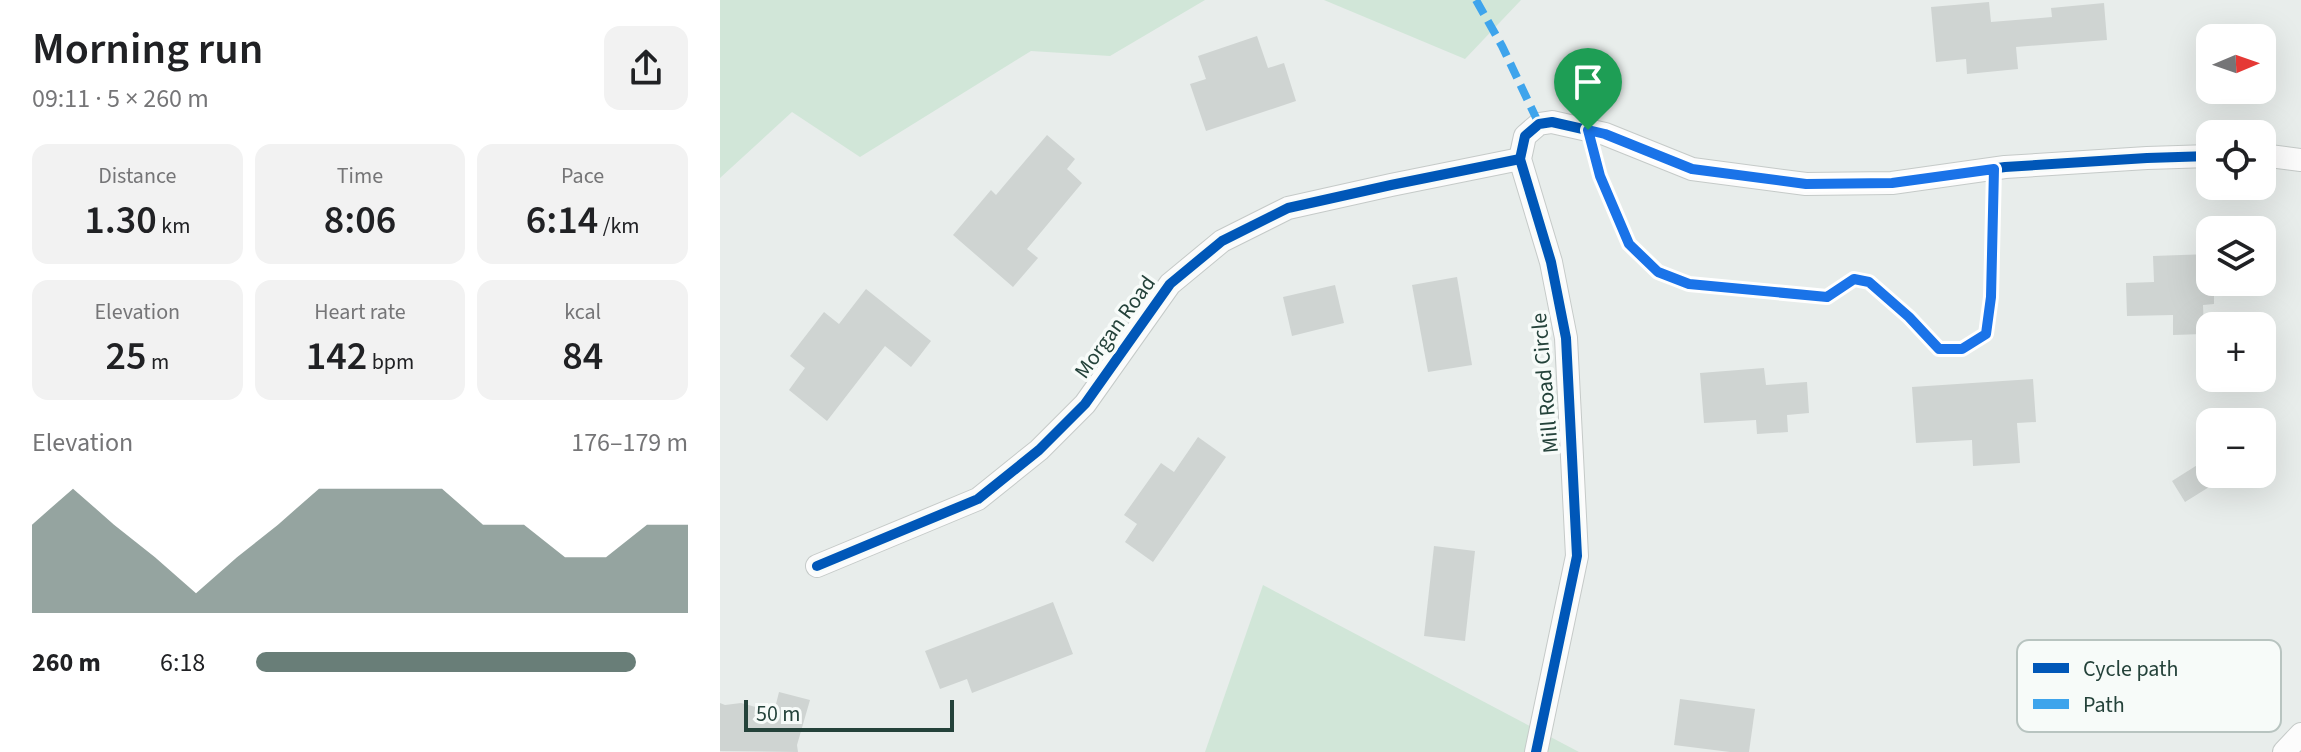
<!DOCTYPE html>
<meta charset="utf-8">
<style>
:root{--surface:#fff;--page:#f2f2f2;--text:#202124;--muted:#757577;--accent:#697e78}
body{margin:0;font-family:"Source Sans 3",sans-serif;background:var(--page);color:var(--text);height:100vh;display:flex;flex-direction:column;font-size:30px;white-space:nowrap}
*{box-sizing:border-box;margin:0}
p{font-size:26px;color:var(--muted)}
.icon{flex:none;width:44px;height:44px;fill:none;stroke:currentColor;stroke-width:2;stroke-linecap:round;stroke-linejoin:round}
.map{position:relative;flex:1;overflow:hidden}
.drawer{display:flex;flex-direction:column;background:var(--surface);width:720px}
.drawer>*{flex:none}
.needle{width:52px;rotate:88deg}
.fabs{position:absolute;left:1476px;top:24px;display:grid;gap:16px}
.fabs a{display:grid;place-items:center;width:80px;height:80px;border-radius:16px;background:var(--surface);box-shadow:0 8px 32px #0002;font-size:40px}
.scale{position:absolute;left:24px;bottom:20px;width:210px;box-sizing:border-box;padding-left:8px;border:4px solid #24423a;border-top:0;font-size:22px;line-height:28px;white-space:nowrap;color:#24423a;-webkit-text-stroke:6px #f7fbf9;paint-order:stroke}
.pin{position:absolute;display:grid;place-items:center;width:68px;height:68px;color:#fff;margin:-82px -34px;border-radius:50% 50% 50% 0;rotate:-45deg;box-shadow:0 0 8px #0007}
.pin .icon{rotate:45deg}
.round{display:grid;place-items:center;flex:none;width:84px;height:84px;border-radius:16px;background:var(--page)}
.headline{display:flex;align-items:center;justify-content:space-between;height:136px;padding:0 32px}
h1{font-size:44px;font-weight:600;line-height:60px}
.figures{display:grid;grid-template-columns:repeat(3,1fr);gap:12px;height:136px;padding:8px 32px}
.figures div{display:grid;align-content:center;border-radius:16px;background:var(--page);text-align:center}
.figures b{font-size:40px;font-weight:600}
.figures small{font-size:22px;font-weight:400}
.figures p{font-size:22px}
.chart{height:224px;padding:16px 32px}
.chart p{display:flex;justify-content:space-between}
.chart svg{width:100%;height:144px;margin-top:8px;fill:var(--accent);opacity:.7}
ul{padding:0 32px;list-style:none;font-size:26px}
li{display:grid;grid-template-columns:128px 96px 1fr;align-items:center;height:60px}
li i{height:20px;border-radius:10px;background:var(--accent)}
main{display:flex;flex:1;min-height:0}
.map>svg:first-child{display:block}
.green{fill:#d1e6d8}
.building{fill:#cfd4d2}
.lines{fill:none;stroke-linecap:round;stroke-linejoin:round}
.lane-casing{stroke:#c5cac8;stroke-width:13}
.street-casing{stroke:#c5cac8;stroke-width:24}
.lane{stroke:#fcfcfc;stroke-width:11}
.street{stroke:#fcfcfc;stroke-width:22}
.quiet{stroke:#3ea4ec;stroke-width:8;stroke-dasharray:16 8;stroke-linecap:butt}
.cycleway-casing{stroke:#f7fbf9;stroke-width:15}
.cycleway{stroke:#0057b8;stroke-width:10}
.route-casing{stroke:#fff;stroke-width:16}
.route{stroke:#1a73e8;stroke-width:10}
.labels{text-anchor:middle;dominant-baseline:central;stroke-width:7;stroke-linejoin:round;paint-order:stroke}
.street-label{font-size:22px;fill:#24423a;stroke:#f7fbf9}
.key{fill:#f7fbf9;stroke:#b8c4c0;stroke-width:2}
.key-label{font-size:22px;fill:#24423a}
</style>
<main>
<section class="drawer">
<div class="headline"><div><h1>Morning run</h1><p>09:11 · 5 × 260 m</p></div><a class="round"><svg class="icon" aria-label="share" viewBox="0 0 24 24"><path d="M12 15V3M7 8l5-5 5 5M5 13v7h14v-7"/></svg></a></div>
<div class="figures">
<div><p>Distance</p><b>1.30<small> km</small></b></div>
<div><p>Time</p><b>8:06</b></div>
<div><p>Pace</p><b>6:14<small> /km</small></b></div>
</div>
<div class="figures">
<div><p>Elevation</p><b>25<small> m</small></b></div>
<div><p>Heart rate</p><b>142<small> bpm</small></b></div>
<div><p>kcal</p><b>84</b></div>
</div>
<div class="chart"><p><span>Elevation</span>176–179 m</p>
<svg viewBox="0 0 160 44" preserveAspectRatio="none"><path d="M0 44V17L10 6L20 17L30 27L40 38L50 27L60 17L70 6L80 6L90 6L100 6L110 17L120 17L130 27L140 27L150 17L160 17V44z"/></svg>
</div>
<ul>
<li><b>260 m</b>6:18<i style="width:88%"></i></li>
</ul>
</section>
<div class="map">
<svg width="1581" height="752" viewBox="0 0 1581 752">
<rect width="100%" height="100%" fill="#e8edeb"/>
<g class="green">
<polygon points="0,0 485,0 390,56 311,51 140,157 72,112 0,178"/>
<polygon points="604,0 801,0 745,59"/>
<polygon points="543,585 859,752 485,752"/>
</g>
<g class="building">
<polygon points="1269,2 1271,22 1332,17 1331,8 1384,3 1387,40 1296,47 1298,69 1247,74 1246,59 1216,62 1211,7"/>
<polygon points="537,36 548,68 564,63 576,101 486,131 470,84 486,79 478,56"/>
<polygon points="327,135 355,159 347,169 362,183 307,249 318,258 293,287 233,235 271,190 276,195"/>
<polygon points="1490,254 1490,282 1494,282 1494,304 1483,305 1484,334 1453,335 1453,315 1407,316 1406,283 1434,282 1433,256"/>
<polygon points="737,277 752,365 708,372 692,285"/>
<polygon points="615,285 624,323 572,336 563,297"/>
<polygon points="146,289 211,341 191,367 165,346 107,421 69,390 85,368 70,356 104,312 119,324"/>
<polygon points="1044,368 1046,385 1087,382 1089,413 1067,415 1068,432 1037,434 1036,420 984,423 980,373"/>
<polygon points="1313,379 1316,422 1297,423 1300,463 1253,466 1252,440 1196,443 1192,387"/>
<polygon points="478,437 506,457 433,562 405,542 417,524 404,515 441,463 454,472"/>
<polygon points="1490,457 1490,474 1510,474 1465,502 1452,481"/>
<polygon points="714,546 755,551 745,641 704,636"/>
<polygon points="333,602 353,654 252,693 247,679 220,689 205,651"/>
<polygon points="59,692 90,700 77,745 78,752 0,751 0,703 5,705 21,703 54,712"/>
<polygon points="960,699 1035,709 1029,752 1010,752 954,745"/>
</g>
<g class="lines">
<g class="lane-casing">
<polyline id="lane" points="868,131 880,176 909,244 938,272 969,284 1107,297 1134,279 1149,282 1189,317 1219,349 1242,349 1266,334 1271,297 1274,169"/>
</g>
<g class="street-casing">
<g id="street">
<polyline points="1542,155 1581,160"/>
<polyline points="97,566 258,499 319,450 365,404 450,284 502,241 568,208 671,185 800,159"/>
<polyline points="816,752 857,556 846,338 831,262 800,159 805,136 819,124 832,122 885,134 972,169 1086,184 1172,183 1285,167 1427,158 1490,156"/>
<polyline points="1564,752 1581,734"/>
</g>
</g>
<use href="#lane" class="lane"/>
<use href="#street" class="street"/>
<polyline class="quiet" points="756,0 782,46 819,124"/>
<g class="cycleway-casing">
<g id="cycleway">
<polyline points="97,566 258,499 319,450 365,404 450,284 502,241 568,208 671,185 800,159"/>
<polyline points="816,752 857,556 846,338 831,262 800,159 805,136 819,124 832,122 885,134 972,169 1086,184 1172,183 1285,167 1427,158 1490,156"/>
</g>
</g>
<use href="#cycleway" class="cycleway"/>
</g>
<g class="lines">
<g class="route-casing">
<polygon id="route" points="868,130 885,134 972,169 1086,184 1172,183 1274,169 1271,297 1266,334 1242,349 1219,349 1189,317 1149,282 1134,279 1107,297 969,284 938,272 909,244 880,176"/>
</g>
<use href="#route" class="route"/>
</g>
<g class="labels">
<g class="street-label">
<text transform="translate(395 327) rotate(-54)">Morgan Road</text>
<text transform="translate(825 383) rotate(-95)">Mill Road Circle</text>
</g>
</g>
<rect x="1297" y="640" width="264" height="92" rx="12" class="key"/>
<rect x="1313" y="663" width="36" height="10" fill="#0057b8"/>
<rect x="1313" y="699" width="36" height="10" fill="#3ea4ec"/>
<g class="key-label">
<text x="1363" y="676">Cycle path</text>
<text x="1363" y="712">Path</text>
</g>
</svg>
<div class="fabs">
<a><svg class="needle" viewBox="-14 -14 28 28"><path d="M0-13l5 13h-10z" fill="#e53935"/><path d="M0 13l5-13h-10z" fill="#757577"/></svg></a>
<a><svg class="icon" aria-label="locate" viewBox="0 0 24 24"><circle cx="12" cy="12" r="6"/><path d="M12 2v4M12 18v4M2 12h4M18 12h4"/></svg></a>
<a><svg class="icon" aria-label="layers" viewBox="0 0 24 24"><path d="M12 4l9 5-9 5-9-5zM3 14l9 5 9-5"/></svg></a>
<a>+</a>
<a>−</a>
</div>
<div class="scale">50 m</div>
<div class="pin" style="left:868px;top:130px;background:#1e9e55"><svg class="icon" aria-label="arrive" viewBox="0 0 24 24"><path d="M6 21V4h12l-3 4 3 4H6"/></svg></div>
</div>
</main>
